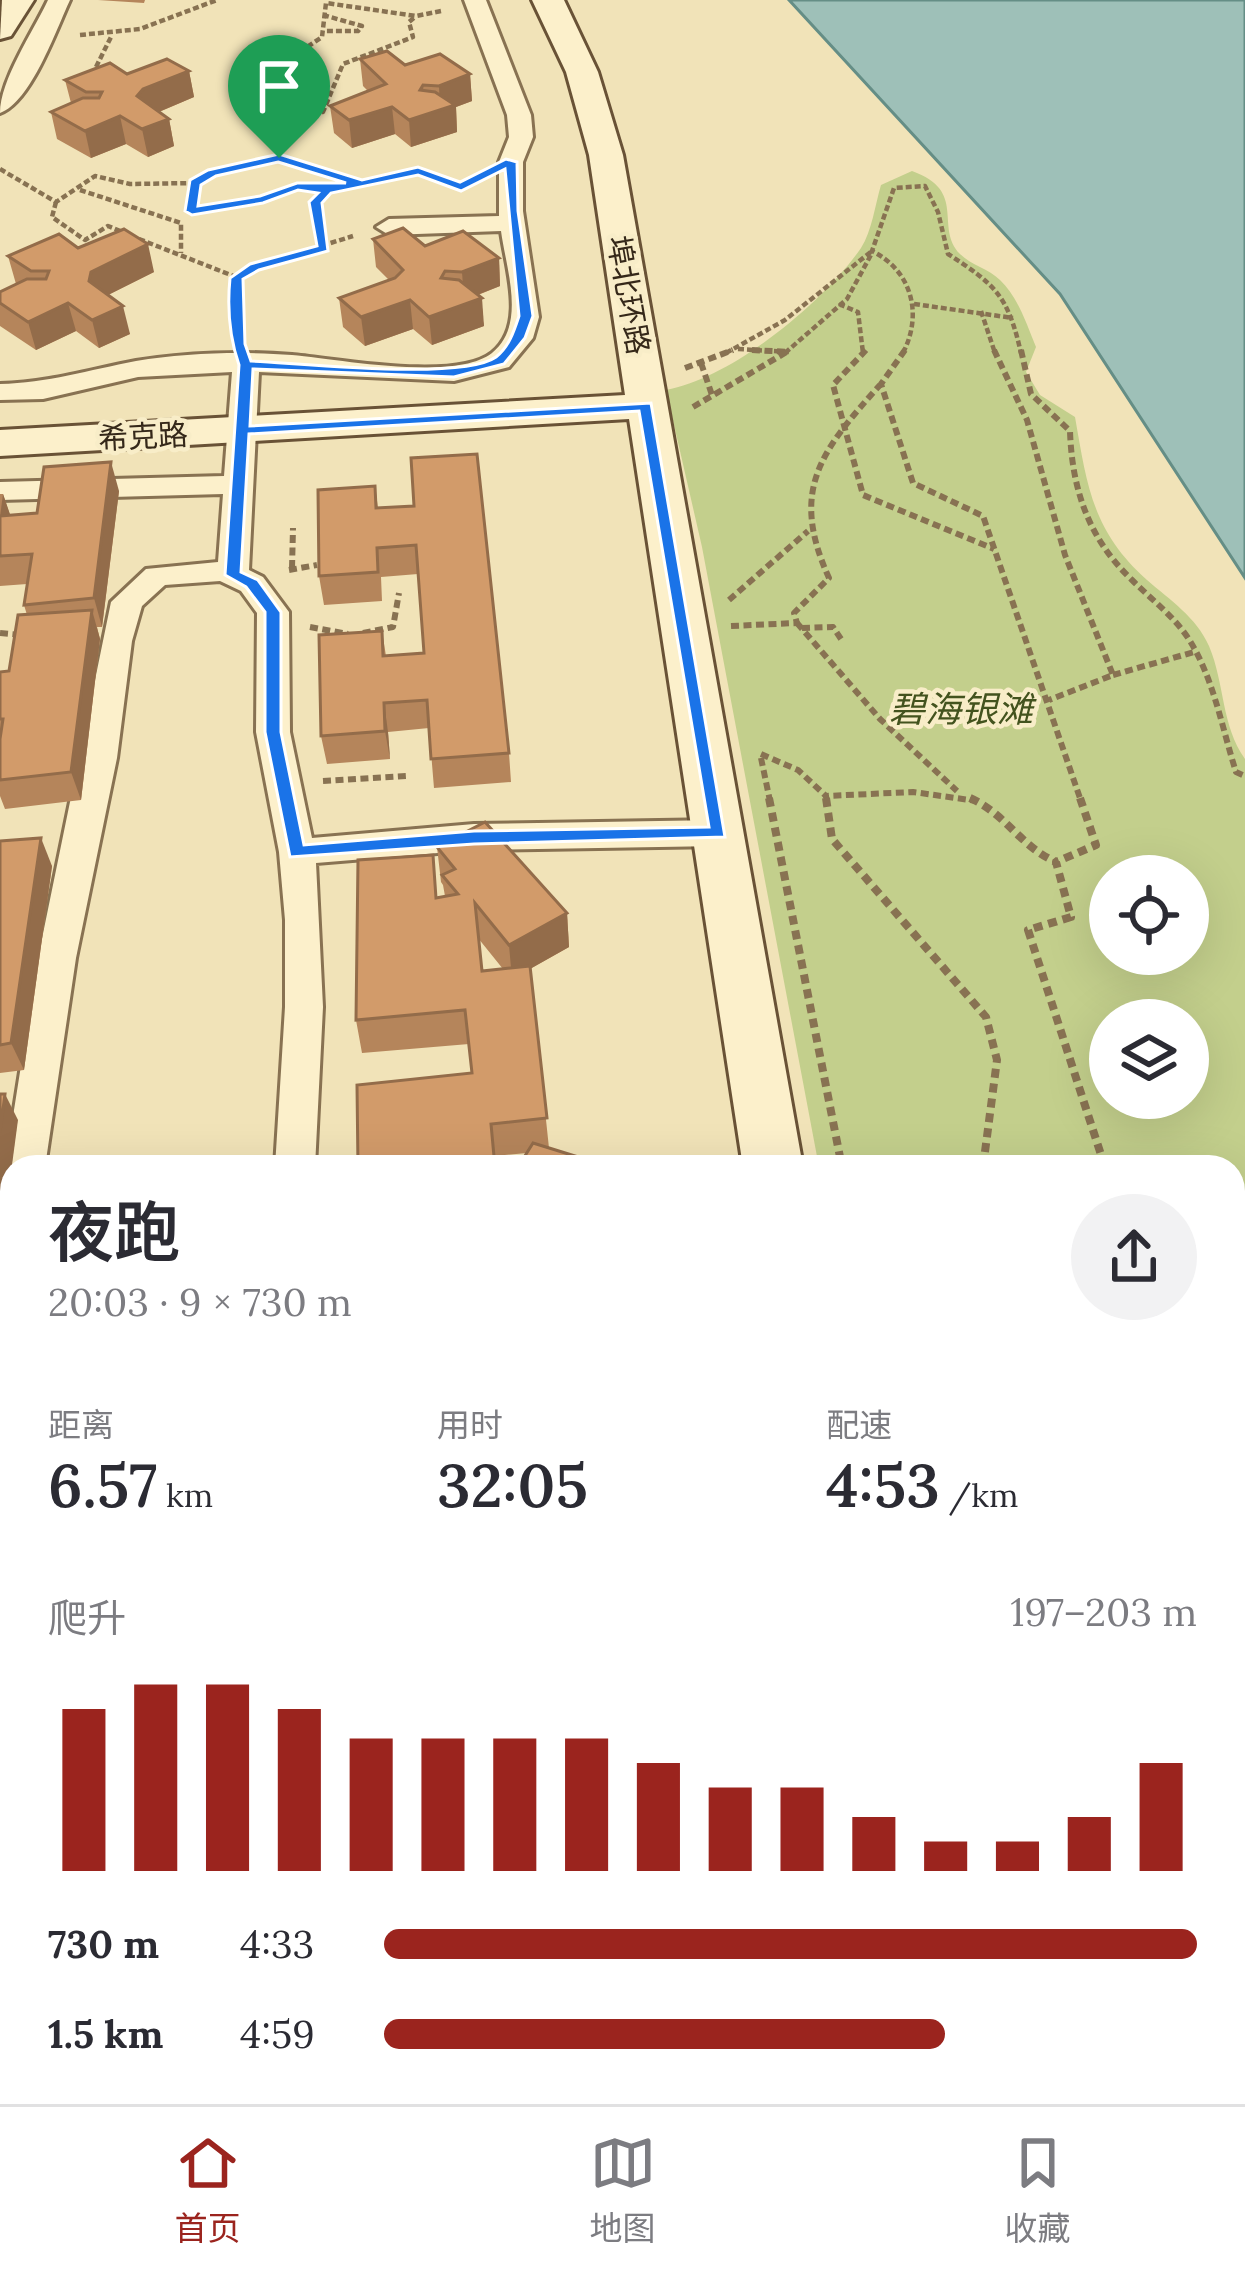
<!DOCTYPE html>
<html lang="zh">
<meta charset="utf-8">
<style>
:root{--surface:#fff;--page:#f2f2f3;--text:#2b2b33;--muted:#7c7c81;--line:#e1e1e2;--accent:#9b241e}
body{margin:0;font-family:Lora,"Noto Sans SC",serif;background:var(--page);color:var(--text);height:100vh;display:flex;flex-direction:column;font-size:45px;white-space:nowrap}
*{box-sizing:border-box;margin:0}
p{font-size:39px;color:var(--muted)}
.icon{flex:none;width:66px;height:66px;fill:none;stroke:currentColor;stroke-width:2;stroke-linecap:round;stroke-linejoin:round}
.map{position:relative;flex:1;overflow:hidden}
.side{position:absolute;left:0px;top:1155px;width:1245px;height:951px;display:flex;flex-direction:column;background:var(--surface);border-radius:36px 36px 0 0;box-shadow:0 12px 48px #0002}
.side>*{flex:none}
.controls{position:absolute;left:1089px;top:855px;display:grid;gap:24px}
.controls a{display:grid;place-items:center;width:120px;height:120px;border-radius:50%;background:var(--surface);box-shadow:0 12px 48px #0002;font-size:60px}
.pin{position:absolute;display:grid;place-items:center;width:102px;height:102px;color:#fff;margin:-123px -51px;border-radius:50% 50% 50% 0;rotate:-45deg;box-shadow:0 0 12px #0007}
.pin .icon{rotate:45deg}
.round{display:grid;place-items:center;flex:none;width:126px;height:126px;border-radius:63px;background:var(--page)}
.headline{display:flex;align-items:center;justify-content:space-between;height:204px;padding:0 48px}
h1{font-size:66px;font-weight:600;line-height:90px}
.metrics{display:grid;grid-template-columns:repeat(3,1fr);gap:18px;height:204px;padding:12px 48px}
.metrics div{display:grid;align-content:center}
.metrics b{font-size:60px;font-weight:600}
.metrics small{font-size:33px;font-weight:400}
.metrics p{font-size:33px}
.chart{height:336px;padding:24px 48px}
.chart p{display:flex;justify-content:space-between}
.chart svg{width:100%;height:216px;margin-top:12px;stroke:var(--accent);stroke-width:6}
ul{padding:0 48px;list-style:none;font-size:39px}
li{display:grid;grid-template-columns:192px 144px 1fr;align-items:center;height:90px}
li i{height:30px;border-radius:15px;background:var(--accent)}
.dock{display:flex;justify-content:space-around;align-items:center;height:168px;border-top:3px solid var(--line);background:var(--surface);font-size:33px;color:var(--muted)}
.dock a{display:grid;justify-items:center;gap:6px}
.dock .on{color:var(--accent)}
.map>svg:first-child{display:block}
.green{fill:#c3cf8c;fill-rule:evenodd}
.water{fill:#9ec0b8;stroke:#658e86;stroke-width:3}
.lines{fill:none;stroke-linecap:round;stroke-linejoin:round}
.street-casing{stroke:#887252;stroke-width:6}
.secondary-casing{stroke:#695236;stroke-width:6}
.path-far3{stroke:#887252;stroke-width:4.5;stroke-dasharray:6 3;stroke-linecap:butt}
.path-far2{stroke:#887252;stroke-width:6;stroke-dasharray:8 4.5;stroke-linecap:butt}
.path-far1{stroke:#887252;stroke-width:8;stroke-dasharray:9 6;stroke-linecap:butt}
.path{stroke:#887252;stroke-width:9;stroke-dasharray:12 8;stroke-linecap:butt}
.street{fill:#fcf0cb;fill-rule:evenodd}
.secondary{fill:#fcf0cb;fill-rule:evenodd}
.wall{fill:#b5855b;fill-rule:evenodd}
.shaded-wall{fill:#936c4a}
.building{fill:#d29b6a;stroke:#936c4a;stroke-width:3}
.route{fill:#1a73e8;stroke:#fff;stroke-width:3;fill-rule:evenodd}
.labels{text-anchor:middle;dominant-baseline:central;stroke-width:9;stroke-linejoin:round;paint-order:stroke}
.far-street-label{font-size:30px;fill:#352819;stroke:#f8edc8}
.park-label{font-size:36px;font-style:italic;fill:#43531e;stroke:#f8edc8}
</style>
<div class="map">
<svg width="1245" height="2104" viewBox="0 0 1245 2104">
<rect width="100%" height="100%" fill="#f1e3b8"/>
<path class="green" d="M912 171C968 191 934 227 960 254 971 265 989 269 1000 280 1018 297 1027 325 1036 347L1026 372 1040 395 1075 417C1087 485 1092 531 1147 580 1170 600 1196 617 1209 646 1225 684 1221 725 1245 759V2104H1007L1005 2094H1233V1167H819L702 547 666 390C732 378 823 303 861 248 872 231 875 205 881 185ZM1110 876H1188V954H1110ZM1110 1020H1188V1098H1110Z"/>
<polygon class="water" points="789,0 1245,0 1245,578 1060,294"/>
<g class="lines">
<g class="street-casing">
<g id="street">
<path d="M48 0H70C56 30 31 102 0 113 0 80 33 32 48 0Z"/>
<path d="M464 0H486L531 115 533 137 523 162V211L539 317 533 338 509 367 454 381 259 372 249 570 263 577 289 612 290 732 312 838 474 824 719 820 731 824 737 833 731 842 719 846 474 850 316 863 323 1007 315 1167H275L285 1007V920L279 852 256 732 257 613 241 591 220 581 165 585 142 606 132 641 117 758 76 958 45 1167H12L11 1179 5 1167 38 958 111 602 146 569 218 562 223 494 0 500V482L224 476 232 372 138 377 43 399 0 400V384C47 383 89 370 136 361 185 353 243 351 292 355 338 359 455 382 492 353 527 325 506 269 501 231L389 235 376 227 389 219 499 216V162L509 137 507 115Z"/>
</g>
</g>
<g class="secondary-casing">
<g id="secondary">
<polygon points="2,0 34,0 11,36 0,39"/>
<polygon points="532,0 564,0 598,72 623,155 803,1167 743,1167 629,419 0,456 0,430 625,395 589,155 566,72"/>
<polygon points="885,2094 967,2094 969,2104 887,2104"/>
</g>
</g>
<g class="path-far3">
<path d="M441 11 416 16 326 3 322 37 292 57C310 91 292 124 279 158L212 173 195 183 192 211 263 199 297 187 327 190 419 171 461 187"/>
<polyline points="323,15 362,26 358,31 324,31"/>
<polyline points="80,35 140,29 217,0"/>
<polyline points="92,75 112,35"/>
<polyline points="295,115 323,112 343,64 413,37 409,22 415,17"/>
<polyline points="279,158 357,182"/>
<polyline points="0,169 56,202 95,176 130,184 195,183"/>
<polyline points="80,190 181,223 181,253"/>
<polyline points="56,202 52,217 85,240 108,226 125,233"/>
<polyline points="139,239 236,277"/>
<polyline points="324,248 316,202 326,191"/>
<polyline points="839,304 858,312 863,353"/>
<polyline points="914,304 1013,318"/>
<polyline points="981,311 995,353"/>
<polyline points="237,330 237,277 254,267 353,236"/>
<polyline points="738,349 789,352"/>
<polyline points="726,353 785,320 872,251"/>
<polyline points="785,353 847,299 872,253"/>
<path d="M903 353C923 314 912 271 872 251L894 188 925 186 938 212 948 254C996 285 1008 296 1021 353"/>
</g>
<g class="path-far2">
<polyline points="752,350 789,352"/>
<polyline points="866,350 833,385 863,495 994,549"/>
<polyline points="905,350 881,384 913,483 983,516 1081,801"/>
<polyline points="994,350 1027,420 1065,555 1113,675 1049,700"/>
<path d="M1021 350 1031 394 1070 431C1072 490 1089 539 1132 580 1152 600 1175 617 1190 641 1214 680 1222 728 1236 772L1245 776"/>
<polyline points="701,363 713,398"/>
<polyline points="685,368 733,350"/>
<polyline points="693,407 790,350"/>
<polyline points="292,568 293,528"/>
<polyline points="289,570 317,565"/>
<polyline points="729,600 808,531"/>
<polyline points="797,623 880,719 957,791"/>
<path d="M731 626 797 623 794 613 829 578C789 490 821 451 880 385"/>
<polyline points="310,627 348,634"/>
<polyline points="802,628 833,627 841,639"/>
<polyline points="0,633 22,635"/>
<polyline points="363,633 393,627 399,593"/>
<polyline points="1113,675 1194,652"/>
<polyline points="761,754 798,770 826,796"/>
<polyline points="761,758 770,801"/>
<polyline points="323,781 406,776"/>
<polyline points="827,801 826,796 913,792 977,801"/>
</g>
<g class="path-far1">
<polyline points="769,798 842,1167"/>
<polyline points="826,798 832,839 986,1017 997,1060 983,1167"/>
<path d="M970 798C1006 814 1021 847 1056 862"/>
<polyline points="1080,798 1096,845 1056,862 1071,917 1028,930 1105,1167"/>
</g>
<g class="path">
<polyline points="0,1385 12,1377"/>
<polyline points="1233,1416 1245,1428"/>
<polyline points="1233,1819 1245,1812"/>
<polyline points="1033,2094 1035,2104"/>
</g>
<use href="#street" class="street"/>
<use href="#secondary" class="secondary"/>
</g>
<g class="wall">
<polygon points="98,0 145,0 144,3"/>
<polygon points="360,59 470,74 472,101 456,107 457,132 411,147 395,134 352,148 334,133 330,106 368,91 363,86"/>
<polygon points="189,71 194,97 159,112 169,119 174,146 148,157 126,144 91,158 57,139 51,112 71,103 65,80"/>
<polygon points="373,239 499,258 500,286 478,295 484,326 432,345 413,329 365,346 343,327 339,298 389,280 376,267"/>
<polygon points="78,248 154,272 108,295 130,334 99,348 76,331 36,350 0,326 0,292 16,284 8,256"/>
<polygon points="375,486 378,508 414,506 509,753 511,782 434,788 429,728 388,732 390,759 327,764 321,736 382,631 386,656 424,653 418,574 381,577 382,601 324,605 319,576"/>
<polygon points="119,491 102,627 97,627 100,639 81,800 5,809 0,796 0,672 9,671 27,615 24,605 27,584 0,586 0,588 0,494 3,494 10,515 37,513"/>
<polygon points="0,841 52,866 24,1070 0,1073"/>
<path d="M437 847 567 913 569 947 530 969 549 1148 604 1165V1167H518L527 1153 494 1156 472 1073 469 1044 362 1053 356 1020 437 898 445 896 443 885 441 882ZM478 938 503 969 482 971Z"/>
</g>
<g class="shaded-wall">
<polygon points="189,71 194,97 149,116 137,96 143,89"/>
<polygon points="470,74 472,101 456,107 457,132 411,147 409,120 423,85 425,112 440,110 439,86"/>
<polygon points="392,107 395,134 352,148 349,120"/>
<polygon points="120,116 126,144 91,158 85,131"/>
<polygon points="169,119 174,146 148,157 142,129"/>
<polygon points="148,244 154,272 98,300 89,281 91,272"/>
<polygon points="499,258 500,286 464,300 462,272"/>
<polygon points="482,298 484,326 432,345 429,317"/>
<polygon points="410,300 413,329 365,346 361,317"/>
<polygon points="68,303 76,331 36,350 28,322"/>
<polygon points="123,306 130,334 99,348 92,320"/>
<polygon points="111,462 119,491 102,627 94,598"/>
<polygon points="3,494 13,523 0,517"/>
<polygon points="92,610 100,639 81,800 71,772"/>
<polygon points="384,703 388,732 390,759 385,731"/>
<polygon points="41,838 52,866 24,1070 11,1043"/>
<polygon points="567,913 569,947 512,979 509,945"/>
<polygon points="5,1094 18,1120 0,1255 0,1132"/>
<polygon points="610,2094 628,2094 610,2104 592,2104"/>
</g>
<g class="building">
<polygon points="387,51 405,65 440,54 470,74 439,86 423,85 420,90 435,92 455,105 409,120 392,107 349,120 330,106 386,84 360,59"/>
<polygon points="167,59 189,71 143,89 137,96 169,119 142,129 120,116 85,131 51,112 83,98 99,98 102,92 86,92 65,80 110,63 127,74"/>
<polygon points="403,228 425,246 463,231 499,258 462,272 445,271 441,278 459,280 482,298 429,317 410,300 361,317 339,298 395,278 403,270 373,239"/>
<polygon points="124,229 148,244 91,272 89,281 123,306 92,320 68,303 28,322 0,303 0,292 27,279 46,279 49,271 31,271 8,256 59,234 78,248"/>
<polygon points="477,454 509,753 431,759 427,700 384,703 385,731 321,736 319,635 382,631 383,656 424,653 416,545 377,548 378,572 319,576 318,490 375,486 376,508 414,506 411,458"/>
<polygon points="111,462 94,598 24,605 32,554 0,556 0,516 37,513 44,467"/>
<polygon points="92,610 71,772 0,780 0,739 3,719 0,719 0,672 9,671 18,615"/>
<polygon points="485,822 567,913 509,945 475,903 482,971 530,966 547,1118 491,1124 495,1167 358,1167 357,1085 472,1073 465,1010 356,1020 358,860 433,855 436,898 458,894 442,875 455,869 437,847"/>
<polygon points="41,838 11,1043 0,1045 0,841"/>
<polygon points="0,1094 5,1094 0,1132"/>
<polygon points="533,1143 604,1165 603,1167 518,1167"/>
<polygon points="12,1426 12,2094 610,2094 592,2104 0,2104 0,1427"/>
</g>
<path class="route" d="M279 154 362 180 418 167 460 182 506 159 517 162 518 211 533 316 525 338 504 364 454 377 253 369 250 426 651 403 725 837 474 844 290 857 265 732V612L246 587 225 575 239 365C229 336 227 308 230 278L250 264 317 246 309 202 318 193 298 190 263 203 192 215 185 211 190 180 208 170ZM278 162 346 183H297L260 196 198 206 201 185 216 176ZM505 169 519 316C514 331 509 347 496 357 462 381 299 363 251 361L245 344 243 279 259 270 328 251 322 203 331 193 418 175 461 191ZM639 411 709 827 474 831 304 845 281 732V612L258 580 241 572 249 434Z"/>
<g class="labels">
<g class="far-street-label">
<text transform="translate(629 295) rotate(80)">埠北环路</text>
<text transform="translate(143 436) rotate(-3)">希克路</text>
</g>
<g class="park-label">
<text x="961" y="709">碧海银滩</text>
</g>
</g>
</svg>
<div class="controls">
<a><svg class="icon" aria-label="locate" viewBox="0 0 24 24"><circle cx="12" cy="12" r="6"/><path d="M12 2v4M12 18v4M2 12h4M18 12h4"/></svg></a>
<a><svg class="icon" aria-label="layers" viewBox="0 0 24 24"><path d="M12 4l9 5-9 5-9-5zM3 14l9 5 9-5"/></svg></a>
</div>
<div class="pin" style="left:279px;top:158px;background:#1e9e55"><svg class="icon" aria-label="arrive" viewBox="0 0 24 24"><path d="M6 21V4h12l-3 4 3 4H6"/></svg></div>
<section class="side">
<div class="headline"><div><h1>夜跑</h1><p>20:03 · 9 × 730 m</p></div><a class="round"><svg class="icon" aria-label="share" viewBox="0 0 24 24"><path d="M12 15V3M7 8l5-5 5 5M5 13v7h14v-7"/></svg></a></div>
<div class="metrics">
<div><p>距离</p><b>6.57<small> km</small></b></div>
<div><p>用时</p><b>32:05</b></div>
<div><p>配速</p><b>4:53<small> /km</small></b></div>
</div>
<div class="chart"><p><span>爬升</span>197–203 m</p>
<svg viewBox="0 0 160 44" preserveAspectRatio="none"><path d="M5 44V11M15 44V6M25 44V6M35 44V11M45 44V17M55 44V17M65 44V17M75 44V17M85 44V22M95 44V27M105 44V27M115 44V33M125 44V38M135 44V38M145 44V33M155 44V22"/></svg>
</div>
<ul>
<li><b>730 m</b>4:33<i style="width:100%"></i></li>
<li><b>1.5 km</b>4:59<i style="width:69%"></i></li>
</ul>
</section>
</div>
<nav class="dock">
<a class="on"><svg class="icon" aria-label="home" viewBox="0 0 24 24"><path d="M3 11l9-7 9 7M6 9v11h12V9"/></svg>首页</a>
<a><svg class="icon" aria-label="map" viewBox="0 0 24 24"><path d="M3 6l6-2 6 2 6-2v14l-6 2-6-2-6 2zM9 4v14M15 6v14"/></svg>地图</a>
<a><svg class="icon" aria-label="saved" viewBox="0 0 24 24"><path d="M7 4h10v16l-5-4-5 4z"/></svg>收藏</a>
</nav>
